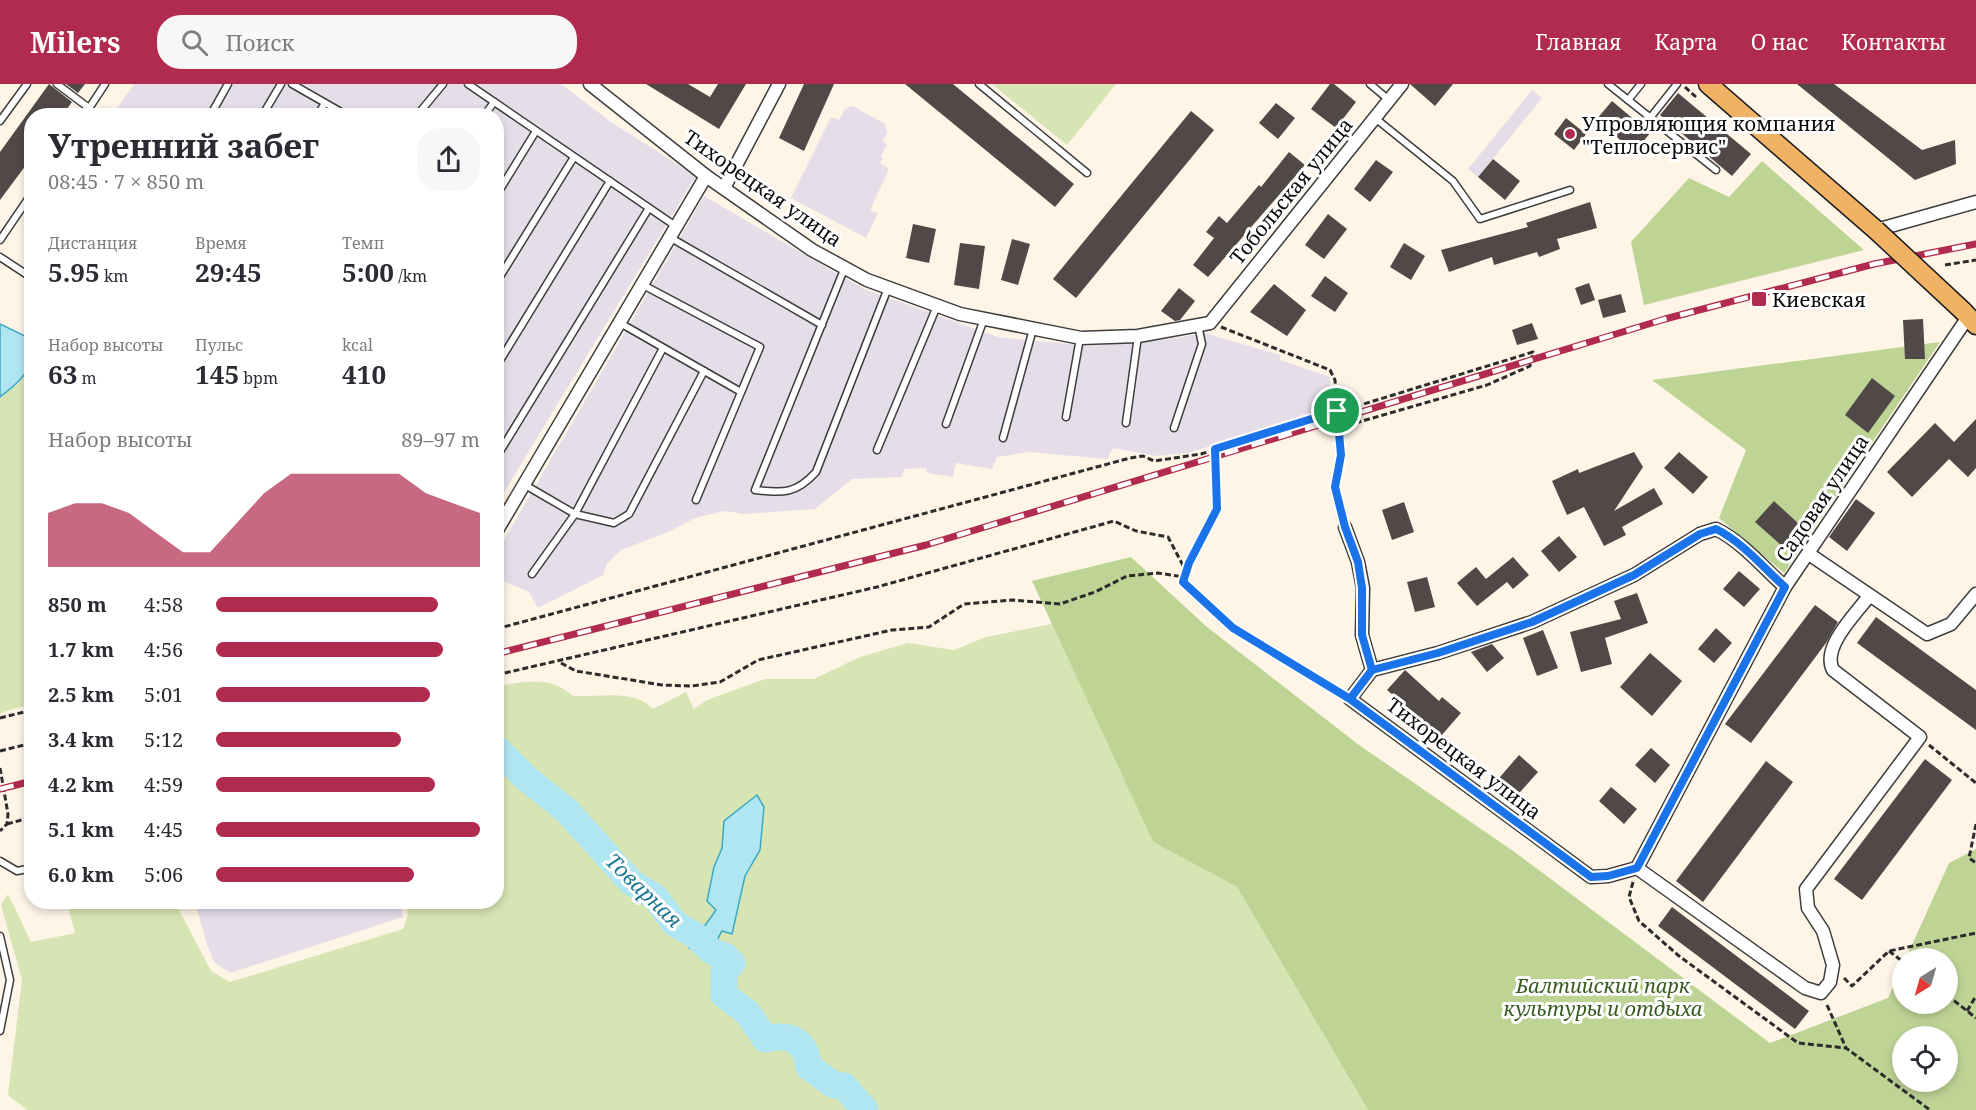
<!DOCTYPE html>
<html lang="ru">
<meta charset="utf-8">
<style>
:root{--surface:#fff;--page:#f7f7f7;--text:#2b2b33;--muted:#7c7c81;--accent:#b02b4d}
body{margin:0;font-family:"Noto Serif",serif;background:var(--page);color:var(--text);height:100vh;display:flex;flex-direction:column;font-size:22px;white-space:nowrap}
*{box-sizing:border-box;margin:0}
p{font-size:20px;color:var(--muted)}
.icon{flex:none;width:33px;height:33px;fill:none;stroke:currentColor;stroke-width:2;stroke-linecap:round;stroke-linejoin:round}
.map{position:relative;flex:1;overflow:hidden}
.sheet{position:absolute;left:24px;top:24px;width:480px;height:801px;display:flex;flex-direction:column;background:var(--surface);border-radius:24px;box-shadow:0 3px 9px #0003}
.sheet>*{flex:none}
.needle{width:39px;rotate:217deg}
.controls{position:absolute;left:1892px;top:864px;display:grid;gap:12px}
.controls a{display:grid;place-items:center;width:66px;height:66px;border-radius:50%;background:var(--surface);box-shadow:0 3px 9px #0003;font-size:30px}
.pin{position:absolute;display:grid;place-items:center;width:51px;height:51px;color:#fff;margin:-26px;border:3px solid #fff;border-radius:50%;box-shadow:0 2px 6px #0007}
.round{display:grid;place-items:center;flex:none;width:63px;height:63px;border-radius:24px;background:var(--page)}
.overview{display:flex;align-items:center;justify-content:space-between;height:102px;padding:0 24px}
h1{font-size:33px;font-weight:700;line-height:45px}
.metrics{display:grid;grid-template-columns:repeat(3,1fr);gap:9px;height:102px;padding:6px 24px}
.metrics div{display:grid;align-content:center}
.metrics b{font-size:26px;font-weight:700}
.metrics small{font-size:16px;font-weight:400}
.metrics p{font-size:16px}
.chart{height:168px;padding:12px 24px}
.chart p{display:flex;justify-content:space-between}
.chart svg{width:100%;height:108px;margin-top:6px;fill:var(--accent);opacity:.7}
ul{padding:0 24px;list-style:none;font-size:20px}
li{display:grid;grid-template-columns:96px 72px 1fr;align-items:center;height:45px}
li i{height:15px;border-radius:8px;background:var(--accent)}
header{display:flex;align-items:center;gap:36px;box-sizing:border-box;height:84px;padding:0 30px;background:var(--accent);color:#fff}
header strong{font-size:28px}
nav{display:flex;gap:33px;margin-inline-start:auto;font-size:21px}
.search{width:420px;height:54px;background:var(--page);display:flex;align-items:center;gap:15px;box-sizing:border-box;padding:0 21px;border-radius:24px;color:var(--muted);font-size:22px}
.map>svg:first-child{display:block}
.industrial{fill:#e5dee9}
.green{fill:#d7e5b4;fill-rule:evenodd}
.forest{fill:#bed495;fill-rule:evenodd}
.water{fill:#b0e6f2;stroke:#3ba9c4;stroke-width:1.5}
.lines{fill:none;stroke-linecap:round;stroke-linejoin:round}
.river{stroke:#b0e6f2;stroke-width:27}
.building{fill:#514947}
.lane-casing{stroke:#3d3d3d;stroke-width:9}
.street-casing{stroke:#3d3d3d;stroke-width:15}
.primary-casing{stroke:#1b1b1b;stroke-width:21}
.path{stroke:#2c2c2c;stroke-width:3;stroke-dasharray:6 3;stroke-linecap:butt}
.lane{stroke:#fff;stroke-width:6}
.street{stroke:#fff;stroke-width:12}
.primary{stroke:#f0b265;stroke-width:18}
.rail-casing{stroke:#b02b4d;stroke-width:7}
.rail{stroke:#fff;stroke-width:4.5;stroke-dasharray:14;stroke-linecap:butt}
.primary-bridge-casing{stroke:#1b1b1b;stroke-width:21;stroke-linecap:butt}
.primary-bridge{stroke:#f0b265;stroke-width:18}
.route-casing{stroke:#fff;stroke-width:12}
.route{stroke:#1a73e8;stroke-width:8}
.poi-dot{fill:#b02b4d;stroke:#fff;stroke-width:2}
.labels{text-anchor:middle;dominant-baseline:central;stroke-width:6;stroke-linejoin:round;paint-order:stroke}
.poi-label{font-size:20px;fill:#0a0a0a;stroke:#fff;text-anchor:start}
.street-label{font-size:20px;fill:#0a0a0a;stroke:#fff}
.park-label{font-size:20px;font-style:italic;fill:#385c1f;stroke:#fff}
.water-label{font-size:21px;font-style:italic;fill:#1c7792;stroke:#fff}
</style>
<header>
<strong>Milers</strong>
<div class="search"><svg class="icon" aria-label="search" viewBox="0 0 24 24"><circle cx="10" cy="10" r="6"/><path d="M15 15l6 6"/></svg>Поиск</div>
<nav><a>Главная</a><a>Карта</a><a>О нас</a><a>Контакты</a></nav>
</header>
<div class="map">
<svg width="1976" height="1026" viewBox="0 0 1976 1026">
<rect width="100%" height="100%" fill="#fef5e7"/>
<g class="industrial">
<polygon points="134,0 561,0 611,38 696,92 497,420 496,32 112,32"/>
<polygon points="1532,6 1542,14 1478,93 1468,85"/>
<polygon points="853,22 885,40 887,49 882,57 887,60 881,72 883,74 880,79 889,85 870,126 878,129 866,154 791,114 831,33 839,36 845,25"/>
<polygon points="704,112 864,205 998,253 1090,262 1169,255 1205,249 1280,271 1280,276 1330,293 1330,325 1188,369 1156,372 1113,364 1107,375 1029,368 997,373 992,385 956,379 953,393 927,389 926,384 905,385 901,393 852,395 815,425 744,430 725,427 695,434 668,448 621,466 607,480 603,491 538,524 529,508 497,494 497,468"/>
<polygon points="195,818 400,818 403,833 230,889 214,878 207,861"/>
</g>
<g class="green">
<polygon points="992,0 1116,0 1067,61"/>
<polygon points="31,279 31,620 0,629 0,313 19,299"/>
<path d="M1052 540 1153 758 1237 803 1368 1026H27L8 1011 22 896 1 821 8 810 31 858 75 849 67 818H141L142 820 175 818 211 887 230 898 403 845 408 831 406 818H496L497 602C527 598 549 591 573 612 599 613 634 605 653 625L686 608 694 625 707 616 765 595H814L860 573 908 559 954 566 986 553ZM764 723 760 766 745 792 732 850 722 847 711 867 696 852 709 839 716 826 708 817 714 783 722 764 724 737Z"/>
</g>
<g class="forest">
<polygon points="1762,77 1864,166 1644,221 1631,158 1689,94 1729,113"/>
<polygon points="1940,258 1784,489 1719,434 1746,366 1652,296"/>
<path d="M1131 473 1207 543 1359 661 1516 769 1770 959 1888 914 1902 883V920H1947V874H1906L1949 779 1976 765V1026H1368L1237 803 1153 758 1032 497ZM1947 952V998H1902V952Z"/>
</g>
<g class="water">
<path d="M0 240 31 255C32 287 25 294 0 313Z"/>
<polygon points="757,711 764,723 760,766 745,792 732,850 722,847 711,867 701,870 689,864 716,826 707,817 714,783 722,764 724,737"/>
</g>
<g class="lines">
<path class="river" d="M496 664 526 694 567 727 631 798 656 814 674 839 696 852 711 867 725 872 732 879 724 888V911L748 929 765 955C791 949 805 956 809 983L834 1001 844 1002 865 1026"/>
</g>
<g class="building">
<polygon points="49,0 72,18 62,32 32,32 32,73 0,116 0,68"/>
<polygon points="66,0 85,0 78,9"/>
<polygon points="646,0 688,0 710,13 718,0 746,0 719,45"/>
<polygon points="804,0 834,0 804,67 779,54"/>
<polygon points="905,0 953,0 1074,100 1055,123"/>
<polygon points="1330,0 1334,0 1356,18 1336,44 1311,25"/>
<polygon points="1410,0 1453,0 1435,22"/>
<polygon points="1797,0 1834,0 1922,66 1955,56 1956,80 1915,96"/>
<polygon points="1678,9 1751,70 1732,92 1660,31"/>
<polygon points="1612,17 1650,49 1635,68 1596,36"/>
<polygon points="1276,19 1295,34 1278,55 1259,39"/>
<polygon points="1191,27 1214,46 1076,214 1053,195"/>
<polygon points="1566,34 1586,50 1574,66 1554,50"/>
<polygon points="1289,68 1305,81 1208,193 1193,181 1214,154 1206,148 1219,132 1227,139 1259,101 1261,103"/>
<polygon points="1493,75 1520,97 1505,116 1478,93"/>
<polygon points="1376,76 1393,88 1370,118 1354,105"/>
<polygon points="1590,118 1597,144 1557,155 1560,165 1539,173 1537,168 1494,181 1492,173 1449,188 1441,166 1528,143 1526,139"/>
<polygon points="1328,130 1347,145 1324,175 1305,161"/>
<polygon points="913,140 936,145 929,179 906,174"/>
<polygon points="1012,155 1030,160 1018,201 1001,196"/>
<polygon points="960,159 985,162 979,205 954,201"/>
<polygon points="1404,159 1425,172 1411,196 1390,183"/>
<polygon points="1325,192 1348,209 1335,228 1311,212"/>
<polygon points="1589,199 1595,216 1581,221 1575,204"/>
<polygon points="1274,200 1306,226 1287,252 1250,228"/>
<polygon points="1179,204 1195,217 1180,236 1175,237 1161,227"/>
<polygon points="1621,210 1626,228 1603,234 1598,216"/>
<polygon points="1923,235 1925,275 1905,275 1903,236"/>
<polygon points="1532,239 1538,255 1517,261 1512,246"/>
<polygon points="1872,294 1895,312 1868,349 1845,331"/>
<polygon points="1976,335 1976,384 1968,393 1949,375 1912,413 1887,388 1935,339 1954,358"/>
<polygon points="1634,368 1643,383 1614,427 1654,404 1663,420 1622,443 1626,451 1604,462 1584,423 1567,431 1552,397 1578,385 1579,389"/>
<polygon points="1679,368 1708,393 1693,410 1664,384"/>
<polygon points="1856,415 1875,429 1847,467 1829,453"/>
<polygon points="1774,417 1800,441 1782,462 1755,438"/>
<polygon points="1404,418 1414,448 1392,456 1382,426"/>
<polygon points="1559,452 1577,473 1559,488 1541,467"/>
<polygon points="1513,473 1529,491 1513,505 1507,498 1477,522 1457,499 1476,483 1486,495"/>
<polygon points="1739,487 1760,505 1744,523 1723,505"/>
<polygon points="1427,493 1435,523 1415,528 1407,498"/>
<polygon points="1637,509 1648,539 1605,554 1612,580 1581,588 1570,548 1621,535 1614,517"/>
<polygon points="1815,521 1838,538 1826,559 1751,659 1725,640"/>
<polygon points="1876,533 1976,606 1976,646 1857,559"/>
<polygon points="1716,544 1732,559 1714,579 1698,565"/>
<polygon points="1543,546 1558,584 1537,592 1523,554"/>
<polygon points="1492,560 1504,574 1487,588 1471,568"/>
<polygon points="1650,569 1682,597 1652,632 1620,603"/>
<polygon points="1405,586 1439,617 1442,613 1461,629 1441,652 1387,606"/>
<polygon points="1651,664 1670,681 1655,699 1635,681"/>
<polygon points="1519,671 1538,688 1513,716 1494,700"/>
<polygon points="1925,675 1952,696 1862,816 1834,795"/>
<polygon points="1766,677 1793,698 1703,818 1676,797"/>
<polygon points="1611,703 1637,725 1624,740 1599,717"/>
<polygon points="1672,823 1809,927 1795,945 1658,842"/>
</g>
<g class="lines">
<g class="lane-casing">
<g id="lane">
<polyline points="57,0 89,24"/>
<polyline points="292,0 348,32"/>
<polyline points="468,0 677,143"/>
<polyline points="979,0 1087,89"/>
<polyline points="1370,0 1389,16"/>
<polyline points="1608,0 1716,86"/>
<polyline points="1628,16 1641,0"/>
<polyline points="419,29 443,0"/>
<polyline points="84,32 105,0"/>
<polyline points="210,32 228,0"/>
<polyline points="262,32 281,0"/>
<polyline points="317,32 325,19"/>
<polyline points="484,32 494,18"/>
<polyline points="1375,34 1453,97 1480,135 1570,106"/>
<polyline points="1650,34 1677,0"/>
<polyline points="0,37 27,0"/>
<polyline points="496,112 536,47"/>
<polyline points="671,154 822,241"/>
<polyline points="0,156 32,109"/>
<polyline points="0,173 32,194"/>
<path d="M845 183 755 406C784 409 796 410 816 388L888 204"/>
<polyline points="496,199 574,73"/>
<polyline points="643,201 760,263 696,416"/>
<polyline points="620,239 741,308"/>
<polyline points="496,283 610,97"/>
<polyline points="1066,333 1080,254"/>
<polyline points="1126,339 1138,252"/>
<polyline points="946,340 984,235"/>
<polyline points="1174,344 1202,260 1198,241"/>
<polyline points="1003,354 1033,245"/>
<polyline points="877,366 937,222"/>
<polyline points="496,374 649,124"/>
<polyline points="525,401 575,430 663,264"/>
<polyline points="532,490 575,430 614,439 629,430 704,287"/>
<polyline points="0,777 17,787 32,784"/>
<polyline points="0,852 10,896 0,947"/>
</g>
</g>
<g class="street-casing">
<g id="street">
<polyline points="590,0 706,92 812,166 867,196 960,230 1081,254 1138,252 1210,239 1402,0"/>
<polyline points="724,104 779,0"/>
<polyline points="1876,146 1976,118"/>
<polyline points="1345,443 1358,478 1363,504 1362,551 1372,586"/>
<polyline points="496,448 706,92"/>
<polyline points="1809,470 1927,550 1951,540 1976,510"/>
<path d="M1637 784 1608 792 1591 793 1350 615 1372 586 1438 569 1532 538 1634 491 1700 450 1716 445C1741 457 1764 484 1785 503"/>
<path d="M1637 784 1805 904 1821 909 1830 898 1833 881 1823 847 1808 824 1806 805 1920 653 1833 586C1821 563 1856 530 1869 512"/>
<polyline points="1637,784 1785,503 1968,233"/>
</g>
</g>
<g class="primary-casing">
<g id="primary">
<polyline points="1708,0 1876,146"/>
<polyline points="1963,227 1976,241"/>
</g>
</g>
<g class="path">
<polyline points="1685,3 1696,13"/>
<polyline points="1945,181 1976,176"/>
<polyline points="1221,243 1330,286 1335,296 1341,371 1335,403 1342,433"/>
<polyline points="1215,365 1217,425 1189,479 1183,498 1233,544 1339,608"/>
<polyline points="496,545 1130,374 1143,372 1154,377 1201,370 1533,268 1530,282 1487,301 1338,344"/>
<polyline points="561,579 576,587 662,601 692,602 720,598 758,576 892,546 929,543 964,520 1013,516 1060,520 1095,508 1127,492 1158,489 1184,493"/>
<polyline points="496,591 877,503 1114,437 1136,447 1168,453 1186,487"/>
<polyline points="0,634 32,626"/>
<polyline points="1929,661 1976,699"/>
<polyline points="0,667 32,659"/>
<polyline points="0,684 8,730 7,740 0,747"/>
<polyline points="7,740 32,733"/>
<polyline points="1976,740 1969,774 1976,779"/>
<polyline points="1633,798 1629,813 1639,837 1679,872 1798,959 1846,964"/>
<polyline points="1889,867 1902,877"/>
<polyline points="1844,894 1852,902 1889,867 1976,849"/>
<polyline points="1947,911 1976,934"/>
<polyline points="1827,921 1846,964 1930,1026"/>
<polyline points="1967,927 1976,912"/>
</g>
<use href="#lane" class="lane"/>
<use href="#street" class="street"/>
<use href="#primary" class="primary"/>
<g class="rail-casing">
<g id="rail">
<polyline points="496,570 926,461 1665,235 1874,180 1976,160"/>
<polyline points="0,705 32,697"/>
</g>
</g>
<use href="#rail" class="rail"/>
<g class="primary-bridge-casing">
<polyline id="primary-bridge" points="1876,146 1963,227"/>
</g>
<use href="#primary-bridge" class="primary-bridge"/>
</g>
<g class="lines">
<g class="route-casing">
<path id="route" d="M1337 327 1215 365 1217 425 1189 479 1183 498 1233 544 1350 615 1372 586 1438 569 1532 538 1634 491 1700 450 1716 445C1741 457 1764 484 1785 503L1637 784 1608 792 1591 793 1350 615 1372 586 1362 551V504L1358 478 1345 443 1335 403 1341 371 1337 327"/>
</g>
<use href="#route" class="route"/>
</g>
<g class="poi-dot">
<circle cx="1570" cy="50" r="6"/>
<rect x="1751" y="207" width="16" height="16" rx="3"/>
</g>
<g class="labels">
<g class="poi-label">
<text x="1582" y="39">Упровляющия компания<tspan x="1582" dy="23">"Теплосервис"</tspan></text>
<text x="1772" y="215">Киевская</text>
</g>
<g class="street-label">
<text transform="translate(763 104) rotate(35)">Тихорецкая улица</text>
<text transform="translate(1291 107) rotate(-51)">Тобольская улица</text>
<text transform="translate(1822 414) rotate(-56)">Садовая улица</text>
<text transform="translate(1464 674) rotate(37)">Тихорецкая улица</text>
</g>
<g class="park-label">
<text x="1603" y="901">Балтийский парк<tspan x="1603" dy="23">культуры и отдыха</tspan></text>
</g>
<g class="water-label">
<text transform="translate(644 806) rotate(44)">Товарная</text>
</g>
</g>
</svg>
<div class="controls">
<a><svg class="needle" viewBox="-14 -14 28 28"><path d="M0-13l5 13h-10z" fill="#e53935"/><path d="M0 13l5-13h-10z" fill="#7c7c81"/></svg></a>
<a><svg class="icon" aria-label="locate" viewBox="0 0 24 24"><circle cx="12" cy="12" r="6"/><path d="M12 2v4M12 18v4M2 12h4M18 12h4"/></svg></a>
</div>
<div class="pin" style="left:1337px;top:327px;background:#1e9e55"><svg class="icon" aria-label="arrive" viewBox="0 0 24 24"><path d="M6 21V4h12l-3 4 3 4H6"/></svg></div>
<section class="sheet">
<div class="overview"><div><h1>Утренний забег</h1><p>08:45 · 7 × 850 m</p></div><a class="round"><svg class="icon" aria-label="share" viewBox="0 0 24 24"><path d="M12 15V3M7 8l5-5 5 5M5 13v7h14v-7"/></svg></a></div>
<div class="metrics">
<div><p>Дистанция</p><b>5.95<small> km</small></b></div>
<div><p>Время</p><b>29:45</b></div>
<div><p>Темп</p><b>5:00<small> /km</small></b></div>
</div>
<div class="metrics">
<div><p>Набор высоты</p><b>63<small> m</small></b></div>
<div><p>Пульс</p><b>145<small> bpm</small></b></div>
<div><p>kcal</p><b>410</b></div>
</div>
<div class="chart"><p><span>Набор высоты</span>89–97 m</p>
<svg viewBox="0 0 160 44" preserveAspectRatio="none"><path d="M0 44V22L10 18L20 18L30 22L40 30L50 38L60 38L70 26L80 14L90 6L100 6L110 6L120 6L130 6L140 14L150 18L160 22V44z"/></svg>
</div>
<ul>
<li><b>850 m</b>4:58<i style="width:84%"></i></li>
<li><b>1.7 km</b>4:56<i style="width:86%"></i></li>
<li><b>2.5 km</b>5:01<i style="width:81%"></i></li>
<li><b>3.4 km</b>5:12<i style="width:70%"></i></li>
<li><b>4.2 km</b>4:59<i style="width:83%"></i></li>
<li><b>5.1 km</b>4:45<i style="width:100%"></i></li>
<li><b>6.0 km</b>5:06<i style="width:75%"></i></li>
</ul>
</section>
</div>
